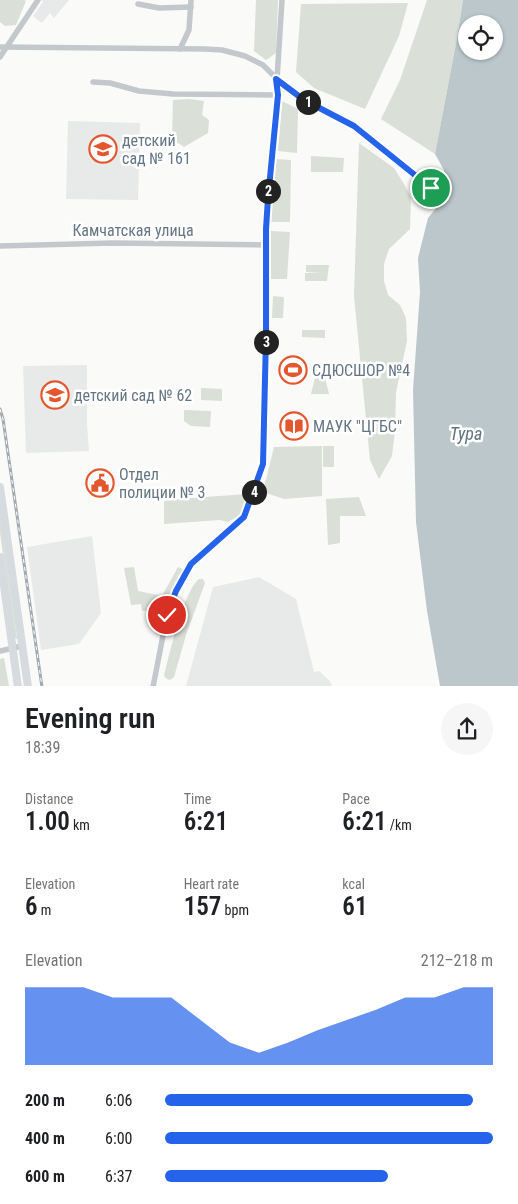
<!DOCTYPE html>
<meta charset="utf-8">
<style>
:root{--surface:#fff;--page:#f6f6f6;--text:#202124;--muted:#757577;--accent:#2563eb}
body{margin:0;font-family:"Roboto Condensed",sans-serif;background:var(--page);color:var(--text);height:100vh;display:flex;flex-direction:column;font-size:19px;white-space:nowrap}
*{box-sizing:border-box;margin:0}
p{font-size:16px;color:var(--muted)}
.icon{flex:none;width:28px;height:28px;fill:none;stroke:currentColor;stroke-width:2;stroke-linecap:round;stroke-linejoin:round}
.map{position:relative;height:686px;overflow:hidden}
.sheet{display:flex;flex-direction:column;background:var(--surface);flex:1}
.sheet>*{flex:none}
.controls{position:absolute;left:458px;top:15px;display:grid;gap:10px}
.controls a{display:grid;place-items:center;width:45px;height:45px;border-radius:50%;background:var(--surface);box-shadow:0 1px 4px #0004;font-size:25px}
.pin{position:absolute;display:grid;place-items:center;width:42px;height:42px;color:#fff;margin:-21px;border:2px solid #fff;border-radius:50%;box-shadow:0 1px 5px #0007}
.km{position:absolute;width:25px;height:25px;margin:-12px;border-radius:50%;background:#222;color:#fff;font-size:14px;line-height:25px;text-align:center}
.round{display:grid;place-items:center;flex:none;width:52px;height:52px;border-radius:26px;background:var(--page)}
.head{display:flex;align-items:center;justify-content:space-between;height:85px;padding:0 25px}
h1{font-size:28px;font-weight:600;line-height:38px}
.stats{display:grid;grid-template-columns:repeat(3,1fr);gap:8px;height:85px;padding:5px 25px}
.stats div{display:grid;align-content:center}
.stats b{font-size:25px;font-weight:600}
.stats small{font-size:14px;font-weight:400}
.stats p{font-size:14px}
.chart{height:140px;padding:10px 25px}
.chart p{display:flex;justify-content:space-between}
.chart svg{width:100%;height:90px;margin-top:5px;fill:var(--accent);opacity:.7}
ul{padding:0 25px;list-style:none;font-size:16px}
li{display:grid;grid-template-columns:80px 60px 1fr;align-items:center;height:38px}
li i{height:12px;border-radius:6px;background:var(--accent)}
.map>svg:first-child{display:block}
.built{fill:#e8e9e9}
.green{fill:#dadfd7}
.water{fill:#bbc7cb;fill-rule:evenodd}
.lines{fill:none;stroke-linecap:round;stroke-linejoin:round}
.street{stroke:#c3c8cc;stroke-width:5.5}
.secondary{stroke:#d6dbdf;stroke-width:8}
.rail-casing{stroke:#a2aab0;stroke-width:3}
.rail{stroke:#fff;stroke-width:1;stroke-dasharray:4;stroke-linecap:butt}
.route-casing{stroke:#fff;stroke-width:10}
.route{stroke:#2563eb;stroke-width:6}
.labels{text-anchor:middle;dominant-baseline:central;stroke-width:5;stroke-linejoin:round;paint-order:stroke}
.poi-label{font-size:16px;fill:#657683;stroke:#fff;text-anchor:start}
.street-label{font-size:16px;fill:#657683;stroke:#fff}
.water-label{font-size:18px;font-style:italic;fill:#60757c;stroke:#fff}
</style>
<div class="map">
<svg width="518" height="687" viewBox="0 0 518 687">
<rect width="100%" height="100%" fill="#fafaf8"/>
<g class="built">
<polygon points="42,0 69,0 54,18 50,13 42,23 33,16 43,2"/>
<polygon points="68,121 140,123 138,200 66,199"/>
<polygon points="87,365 87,424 89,451 26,453 23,366"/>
<polygon points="92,536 101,613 79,644 41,650 27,547"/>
<polygon points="259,577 296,599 314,672 319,671 330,681 332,686 186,686 213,587"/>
</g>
<g class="green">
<polygon points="0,0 24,0 26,1 16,25 5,26 0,22"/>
<polygon points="256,0 278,0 276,53 266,60 254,51"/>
<polygon points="427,0 463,0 457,38 435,154 381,119 400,80"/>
<polygon points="408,3 399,36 365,109 314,88 296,72 301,4"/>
<polygon points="189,99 204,101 202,115 209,120 208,133 184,147 172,139 173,100"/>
<polygon points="282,101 298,109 297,153 278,151"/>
<polygon points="359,143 394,168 404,184 411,197 410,229 389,249 384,264 384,281 388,295 400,305 406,318 407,341 396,392 395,430 392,456 379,479 370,460 354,296"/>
<polygon points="311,156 344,158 343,172 311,172"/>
<polygon points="276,159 291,160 290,222 271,222"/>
<polygon points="271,231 290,232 287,279 271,279"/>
<polygon points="306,265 329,265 327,281 305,281 305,273 322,273 306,272"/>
<polygon points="273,296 284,297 283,318 272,318"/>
<polygon points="302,330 325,330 325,338 302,337"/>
<polygon points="315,378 325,378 329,394 311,394"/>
<polygon points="201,388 222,389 222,401 201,400"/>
<polygon points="184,410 211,411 210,427 191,426 184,421"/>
<polygon points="322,446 322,496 284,499 263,492 274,447"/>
<rect x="323" y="446" width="11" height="21"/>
<polygon points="247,494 245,512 228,522 220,520 164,524 164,500"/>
<polygon points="359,497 366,516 340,516 340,543 328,545 326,499"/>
<polygon points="0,511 17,638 17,639 14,638 0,533"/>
<polygon points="134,567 138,591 162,596 178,567 184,570 164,609 142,611 141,604 131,605 124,568"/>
<path d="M199 579H203L205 583 186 635 174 677 170 680 167 679 164 676C169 656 184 590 199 579Z"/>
<polygon points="4,658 9,686 0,686 0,659"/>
</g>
<path class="water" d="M463 0H518V686H440L427 611 416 522 413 390 420 292 418 258 428 218 442 201 447 186 444 170 435 154 457 38ZM466 24H494V51H466Z"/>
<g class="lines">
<g class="street">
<polyline points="138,4 159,8 191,7"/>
<polyline points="0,47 205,49 222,50 245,56 263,65 277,79 304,100 354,126 431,189"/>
<polyline points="180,49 189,30 191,0"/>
<polyline points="0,57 38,0"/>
<polyline points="93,82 110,83 139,91 173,94 278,95"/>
<polyline points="0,246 113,243 267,245"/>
<polyline points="0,651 22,646"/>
<polyline points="153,687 167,615 176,591 191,564 244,517 263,464 267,336 267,198 278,95 277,79 282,0"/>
</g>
<g class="secondary">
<polyline points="0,487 28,687"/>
<polyline points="0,557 18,687"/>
</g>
<g class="rail-casing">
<polyline id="rail" points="0,409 3,419 42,687"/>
</g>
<use href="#rail" class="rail"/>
</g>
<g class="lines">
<g class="route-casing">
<polyline id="route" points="167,615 176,591 191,564 244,517 263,464 266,336 266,229 268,198 278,95 276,79 304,100 354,126 431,188"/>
</g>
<use href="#route" class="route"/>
</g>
<defs>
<g id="school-ring" transform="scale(1.4375)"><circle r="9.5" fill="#fff" stroke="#e4572e" stroke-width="1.5"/><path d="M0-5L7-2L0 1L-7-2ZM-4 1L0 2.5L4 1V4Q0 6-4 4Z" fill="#e4572e"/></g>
<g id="stadium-ring" transform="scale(1.4375)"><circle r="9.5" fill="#fff" stroke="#e4572e" stroke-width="1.5"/><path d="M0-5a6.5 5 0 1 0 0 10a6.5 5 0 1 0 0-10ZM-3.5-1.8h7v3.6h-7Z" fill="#e4572e"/></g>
<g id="library-ring" transform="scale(1.4375)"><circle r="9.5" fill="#fff" stroke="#e4572e" stroke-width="1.5"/><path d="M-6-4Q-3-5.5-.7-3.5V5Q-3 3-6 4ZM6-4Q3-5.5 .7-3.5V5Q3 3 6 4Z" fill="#e4572e"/></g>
<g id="civic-ring" transform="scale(1.4375)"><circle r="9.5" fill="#fff" stroke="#e4572e" stroke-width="1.5"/><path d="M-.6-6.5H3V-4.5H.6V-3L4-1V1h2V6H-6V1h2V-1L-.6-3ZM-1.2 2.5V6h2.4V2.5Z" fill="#e4572e"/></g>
</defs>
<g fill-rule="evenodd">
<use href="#school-ring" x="103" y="149"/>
<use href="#stadium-ring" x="293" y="370"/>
<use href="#school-ring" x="55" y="395"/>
<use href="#library-ring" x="294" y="426"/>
<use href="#civic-ring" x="100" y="483"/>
</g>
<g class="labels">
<g class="poi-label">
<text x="122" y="140">детский<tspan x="122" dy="18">сад № 161</tspan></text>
<text x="312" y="370">СДЮСШОР №4</text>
<text x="74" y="395">детский сад № 62</text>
<text x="313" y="426">МАУК "ЦГБС"</text>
<text x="119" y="474">Отдел<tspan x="119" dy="18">полиции № 3</tspan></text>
</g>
<g class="street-label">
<text x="133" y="230">Камчатская улица</text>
</g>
<g class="water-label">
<text x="466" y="433">Тура</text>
</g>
</g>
</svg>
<div class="controls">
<a><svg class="icon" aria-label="locate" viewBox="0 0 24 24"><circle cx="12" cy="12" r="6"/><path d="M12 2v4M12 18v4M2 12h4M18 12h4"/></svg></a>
</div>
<div class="pin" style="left:431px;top:188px;background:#1e9e55"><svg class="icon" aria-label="arrive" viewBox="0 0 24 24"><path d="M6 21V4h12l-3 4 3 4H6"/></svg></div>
<div class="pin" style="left:167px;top:615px;background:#d93025"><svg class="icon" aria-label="check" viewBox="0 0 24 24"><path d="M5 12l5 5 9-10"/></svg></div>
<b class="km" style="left:308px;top:102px">1</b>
<b class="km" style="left:268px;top:191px">2</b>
<b class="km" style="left:266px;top:342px">3</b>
<b class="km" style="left:254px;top:492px">4</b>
</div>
<section class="sheet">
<div class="head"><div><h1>Evening run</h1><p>18:39</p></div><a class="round"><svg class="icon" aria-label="share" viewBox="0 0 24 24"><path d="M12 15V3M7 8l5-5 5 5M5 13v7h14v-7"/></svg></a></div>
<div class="stats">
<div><p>Distance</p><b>1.00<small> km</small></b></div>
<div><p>Time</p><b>6:21</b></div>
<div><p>Pace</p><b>6:21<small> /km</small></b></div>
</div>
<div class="stats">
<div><p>Elevation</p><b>6<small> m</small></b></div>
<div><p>Heart rate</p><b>157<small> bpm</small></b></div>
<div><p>kcal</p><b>61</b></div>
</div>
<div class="chart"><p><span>Elevation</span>212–218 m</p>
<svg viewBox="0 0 160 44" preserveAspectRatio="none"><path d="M0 44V6L10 6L20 6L30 11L40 11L50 11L60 22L70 33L80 38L90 33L100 27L110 22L120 17L130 11L140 11L150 6L160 6V44z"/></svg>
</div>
<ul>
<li><b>200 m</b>6:06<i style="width:94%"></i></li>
<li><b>400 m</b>6:00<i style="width:100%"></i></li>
<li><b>600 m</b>6:37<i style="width:68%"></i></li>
</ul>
</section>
